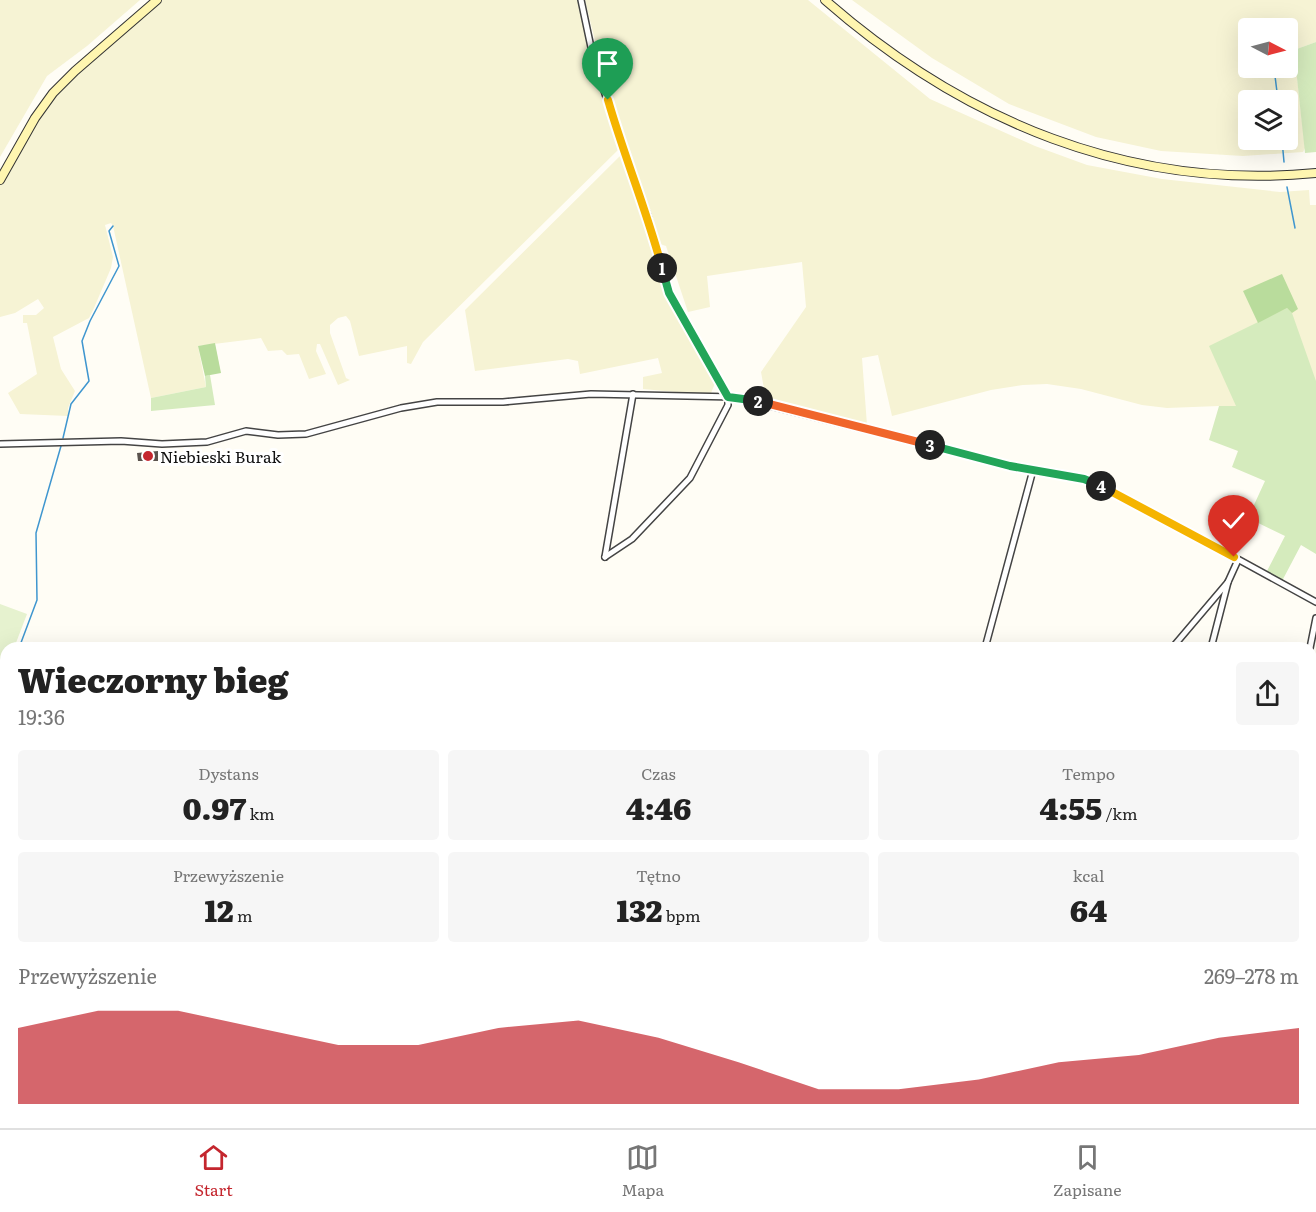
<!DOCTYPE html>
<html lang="pl">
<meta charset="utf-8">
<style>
:root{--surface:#fff;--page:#f6f6f6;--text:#222;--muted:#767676;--line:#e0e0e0;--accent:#c4262e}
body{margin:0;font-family:Literata,serif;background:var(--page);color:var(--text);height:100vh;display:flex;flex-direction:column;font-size:22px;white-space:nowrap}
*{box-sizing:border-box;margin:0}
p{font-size:20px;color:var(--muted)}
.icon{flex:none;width:33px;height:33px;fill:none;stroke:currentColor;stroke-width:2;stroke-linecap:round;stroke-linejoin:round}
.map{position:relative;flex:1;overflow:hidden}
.details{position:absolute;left:0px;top:642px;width:1317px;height:486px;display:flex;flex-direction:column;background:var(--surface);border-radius:18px 18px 0 0;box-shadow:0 6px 24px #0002}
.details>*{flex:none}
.needle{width:39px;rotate:96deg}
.fabs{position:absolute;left:1238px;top:18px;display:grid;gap:12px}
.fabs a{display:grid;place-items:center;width:60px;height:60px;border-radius:6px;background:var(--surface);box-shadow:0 6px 24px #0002;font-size:30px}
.pin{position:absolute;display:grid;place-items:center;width:51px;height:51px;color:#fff;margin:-62px -26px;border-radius:50% 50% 50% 0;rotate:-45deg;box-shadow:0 0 6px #0007}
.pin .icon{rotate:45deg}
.km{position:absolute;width:30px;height:30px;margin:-15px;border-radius:50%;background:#222;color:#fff;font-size:16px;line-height:30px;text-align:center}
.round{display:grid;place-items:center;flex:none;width:63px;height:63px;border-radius:6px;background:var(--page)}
.headline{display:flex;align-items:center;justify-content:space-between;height:102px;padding:0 18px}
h1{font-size:33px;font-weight:800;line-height:45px}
.metrics{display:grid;grid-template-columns:repeat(3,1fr);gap:9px;height:102px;padding:6px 18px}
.metrics div{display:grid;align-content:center;border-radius:6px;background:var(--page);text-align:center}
.metrics b{font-size:30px;font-weight:800}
.metrics small{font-size:16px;font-weight:400}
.metrics p{font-size:16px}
.chart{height:168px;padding:12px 18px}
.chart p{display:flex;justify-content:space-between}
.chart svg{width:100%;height:108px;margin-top:6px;fill:var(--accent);opacity:.7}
.tabs{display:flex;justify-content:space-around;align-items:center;height:84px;border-top:2px solid var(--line);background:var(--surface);font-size:16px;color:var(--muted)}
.tabs a{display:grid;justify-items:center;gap:3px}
.tabs .current{color:var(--accent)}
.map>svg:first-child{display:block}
.farmland{fill:#f6f3d4;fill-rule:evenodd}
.green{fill:#d5ebbd}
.forest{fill:#b9dc9c}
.pitch{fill:#e6f2cf}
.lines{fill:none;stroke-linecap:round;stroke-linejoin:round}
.stream{stroke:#3f96cf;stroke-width:1.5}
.building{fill:#5a524d}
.street-casing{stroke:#444;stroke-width:8}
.secondary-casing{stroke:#333;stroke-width:10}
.street{stroke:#fff;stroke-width:5}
.secondary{stroke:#fff6b0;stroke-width:8}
.split-1-casing{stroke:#fff;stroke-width:12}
.split-2-casing{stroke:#fff;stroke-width:12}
.split-3-casing{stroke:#fff;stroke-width:12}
.split-4-casing{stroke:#fff;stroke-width:12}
.split-5-casing{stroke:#fff;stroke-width:12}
.split-1{stroke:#f5b400;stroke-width:8}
.split-2{stroke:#22a559;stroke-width:8}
.split-3{stroke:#f0652b;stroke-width:8}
.split-4{stroke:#22a559;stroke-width:8}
.split-5{stroke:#f5b400;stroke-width:8}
.poi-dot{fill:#c4262e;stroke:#fff;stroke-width:2}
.labels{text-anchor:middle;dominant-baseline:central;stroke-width:6;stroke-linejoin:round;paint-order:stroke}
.poi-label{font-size:16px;fill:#111;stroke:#fff;text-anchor:start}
</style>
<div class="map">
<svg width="1316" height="1128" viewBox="0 0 1316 1128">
<rect width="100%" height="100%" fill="#fffdf5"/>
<g class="farmland">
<polygon points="0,0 140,0 87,46 47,76 0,157"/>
<polygon points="161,0 578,0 594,68 618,143 618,150 423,342 411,364 407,363 407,346 359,356 350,321 346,316 338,318 330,325 330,333 346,378 350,380 338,385 320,344 317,344 316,351 326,374 309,379 299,354 287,355 282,350 268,351 261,338 198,346 206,387 151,398 113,226 111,223 105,225 113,257 111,268 94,308 89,318 53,337 61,369 75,391 68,408 68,416 20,414 8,393 37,374 27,323 23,323 23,315 36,315 44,308 38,299 15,313 0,317 0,185 46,107 67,82"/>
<polygon points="585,0 808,0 930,99 1035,146 1087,165 1162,179 1280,192 1309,190 1310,205 1316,205 1316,400 1309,412 1219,406 1167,408 1142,405 1081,389 1047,384 1023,385 991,390 892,416 878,355 862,358 867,425 766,400 761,372 806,307 802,262 707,276 710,307 688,312 666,246 660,244 609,97"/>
<path d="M852 0H1316V42L1294 50 1305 148 1303 152 1243 156 1161 151 1096 137 1009 104 932 58ZM1248 28H1287V68H1248ZM1248 100H1287V140H1248Z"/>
<polygon points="622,154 642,210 665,293 716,381 711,393 709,395 643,389 643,377 662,373 658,358 580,374 578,361 568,359 475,371 465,310"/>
<polygon points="1311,734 1316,735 1316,927 1311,929"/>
<polygon points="1316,936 1316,1128 1261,1128 1226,1123 1225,1128 972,1128 978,1122 1311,1122 1311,938"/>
</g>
<g class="green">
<polygon points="1316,42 1316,152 1305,153 1294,50"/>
<polygon points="1287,308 1292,313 1316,381 1316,554 1301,545 1282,581 1266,573 1285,536 1248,518 1265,481 1232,467 1238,451 1209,440 1219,406 1236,406 1209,346"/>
<polygon points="210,375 215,405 151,411 151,398 206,387 205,376"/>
</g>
<g class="forest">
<polygon points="1282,274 1298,309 1292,313 1287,308 1258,323 1243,291"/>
<polygon points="215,343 221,373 205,376 198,346"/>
<polygon points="6,898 6,1122 65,1122 63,1128 0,1128 0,907"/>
</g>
<polygon class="pitch" points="0,604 27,614 14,648 6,648 6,669 0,684"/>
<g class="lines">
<g class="stream">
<polyline points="1274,68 1278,100"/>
<polyline points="1282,140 1284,162"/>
<polyline points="1287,187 1295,228"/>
<polyline points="63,438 71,404 89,381 82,341 90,321 119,266 109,231 113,226"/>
<polyline points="19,648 37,600 36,533 61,446"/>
<polyline points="0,702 6,693"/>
<polyline points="271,1122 280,1128"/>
</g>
</g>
<polygon class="building" points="158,451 158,461 138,461 137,453"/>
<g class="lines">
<g class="street-casing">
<g id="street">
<polyline points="581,0 592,52 622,148 648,216 669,293 728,397 728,405 690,478 632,539 605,557"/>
<polyline points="0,444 121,441 162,444 207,442 246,431 278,435 306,434 401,408 437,402 503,402 591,394 735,397 998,463 1084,479 1139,505 1316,602"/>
<polyline points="605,557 633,394"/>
<polyline points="985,648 1033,470"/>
<polyline points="1172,648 1228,582 1238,560"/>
<polyline points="1211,648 1228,582"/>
<polyline points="1310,648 1316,618"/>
<polyline points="896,1128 897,1122"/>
</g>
</g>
<g class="secondary-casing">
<g id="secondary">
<path d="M825 0C963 121 1130 191 1316 173"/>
<polyline points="0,180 35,118 53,93 75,71 157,0"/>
</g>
</g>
<use href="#street" class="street"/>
<use href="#secondary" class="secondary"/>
</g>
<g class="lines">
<g class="split-1-casing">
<path id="split-1" d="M608 100C624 156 647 211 662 268"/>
</g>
<g class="split-2-casing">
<polyline id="split-2" points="662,268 669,293 728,397 758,401"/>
</g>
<g class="split-3-casing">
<polyline id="split-3" points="758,401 930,445"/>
</g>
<g class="split-4-casing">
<polyline id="split-4" points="930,445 1010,466 1084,479 1101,486"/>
</g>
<g class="split-5-casing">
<polyline id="split-5" points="1101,486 1234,557"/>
</g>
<use href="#split-1" class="split-1"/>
<use href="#split-2" class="split-2"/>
<use href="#split-3" class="split-3"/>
<use href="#split-4" class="split-4"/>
<use href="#split-5" class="split-5"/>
</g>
<circle class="poi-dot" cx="148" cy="456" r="6"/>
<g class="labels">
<g class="poi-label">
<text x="160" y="456">Niebieski Burak</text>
</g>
</g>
</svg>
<div class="fabs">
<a><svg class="needle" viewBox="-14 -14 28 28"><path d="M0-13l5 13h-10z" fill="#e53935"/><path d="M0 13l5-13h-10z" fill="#767676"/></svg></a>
<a><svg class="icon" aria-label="layers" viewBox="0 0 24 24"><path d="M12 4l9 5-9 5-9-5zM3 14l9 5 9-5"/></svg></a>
</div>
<div class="pin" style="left:608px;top:100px;background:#1e9e55"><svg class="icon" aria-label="arrive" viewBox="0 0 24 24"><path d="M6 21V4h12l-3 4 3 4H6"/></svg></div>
<div class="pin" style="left:1234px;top:557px;background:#d93025"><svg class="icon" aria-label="check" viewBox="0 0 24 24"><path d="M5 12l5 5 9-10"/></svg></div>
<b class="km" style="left:662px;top:268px">1</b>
<b class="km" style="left:758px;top:401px">2</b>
<b class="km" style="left:930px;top:445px">3</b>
<b class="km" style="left:1101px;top:486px">4</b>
<section class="details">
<div class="headline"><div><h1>Wieczorny bieg</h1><p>19:36</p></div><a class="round"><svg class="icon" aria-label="share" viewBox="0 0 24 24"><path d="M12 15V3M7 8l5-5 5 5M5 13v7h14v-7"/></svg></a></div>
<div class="metrics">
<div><p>Dystans</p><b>0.97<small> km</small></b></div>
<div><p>Czas</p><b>4:46</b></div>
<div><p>Tempo</p><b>4:55<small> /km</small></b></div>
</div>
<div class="metrics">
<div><p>Przewyższenie</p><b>12<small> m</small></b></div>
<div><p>Tętno</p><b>132<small> bpm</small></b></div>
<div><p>kcal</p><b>64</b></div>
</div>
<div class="chart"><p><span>Przewyższenie</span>269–278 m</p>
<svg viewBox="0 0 160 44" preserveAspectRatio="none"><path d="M0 44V13L10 6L20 6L30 13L40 20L50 20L60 13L70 10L80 17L90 27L100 38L110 38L120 34L130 27L140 24L150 17L160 13V44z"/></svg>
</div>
</section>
</div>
<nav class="tabs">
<a class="current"><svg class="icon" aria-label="home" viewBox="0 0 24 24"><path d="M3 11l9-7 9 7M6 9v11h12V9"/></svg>Start</a>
<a><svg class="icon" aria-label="map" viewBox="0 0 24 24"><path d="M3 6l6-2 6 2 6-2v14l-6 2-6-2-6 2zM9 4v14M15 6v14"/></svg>Mapa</a>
<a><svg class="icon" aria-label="saved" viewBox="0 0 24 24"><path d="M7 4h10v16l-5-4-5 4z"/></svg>Zapisane</a>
</nav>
